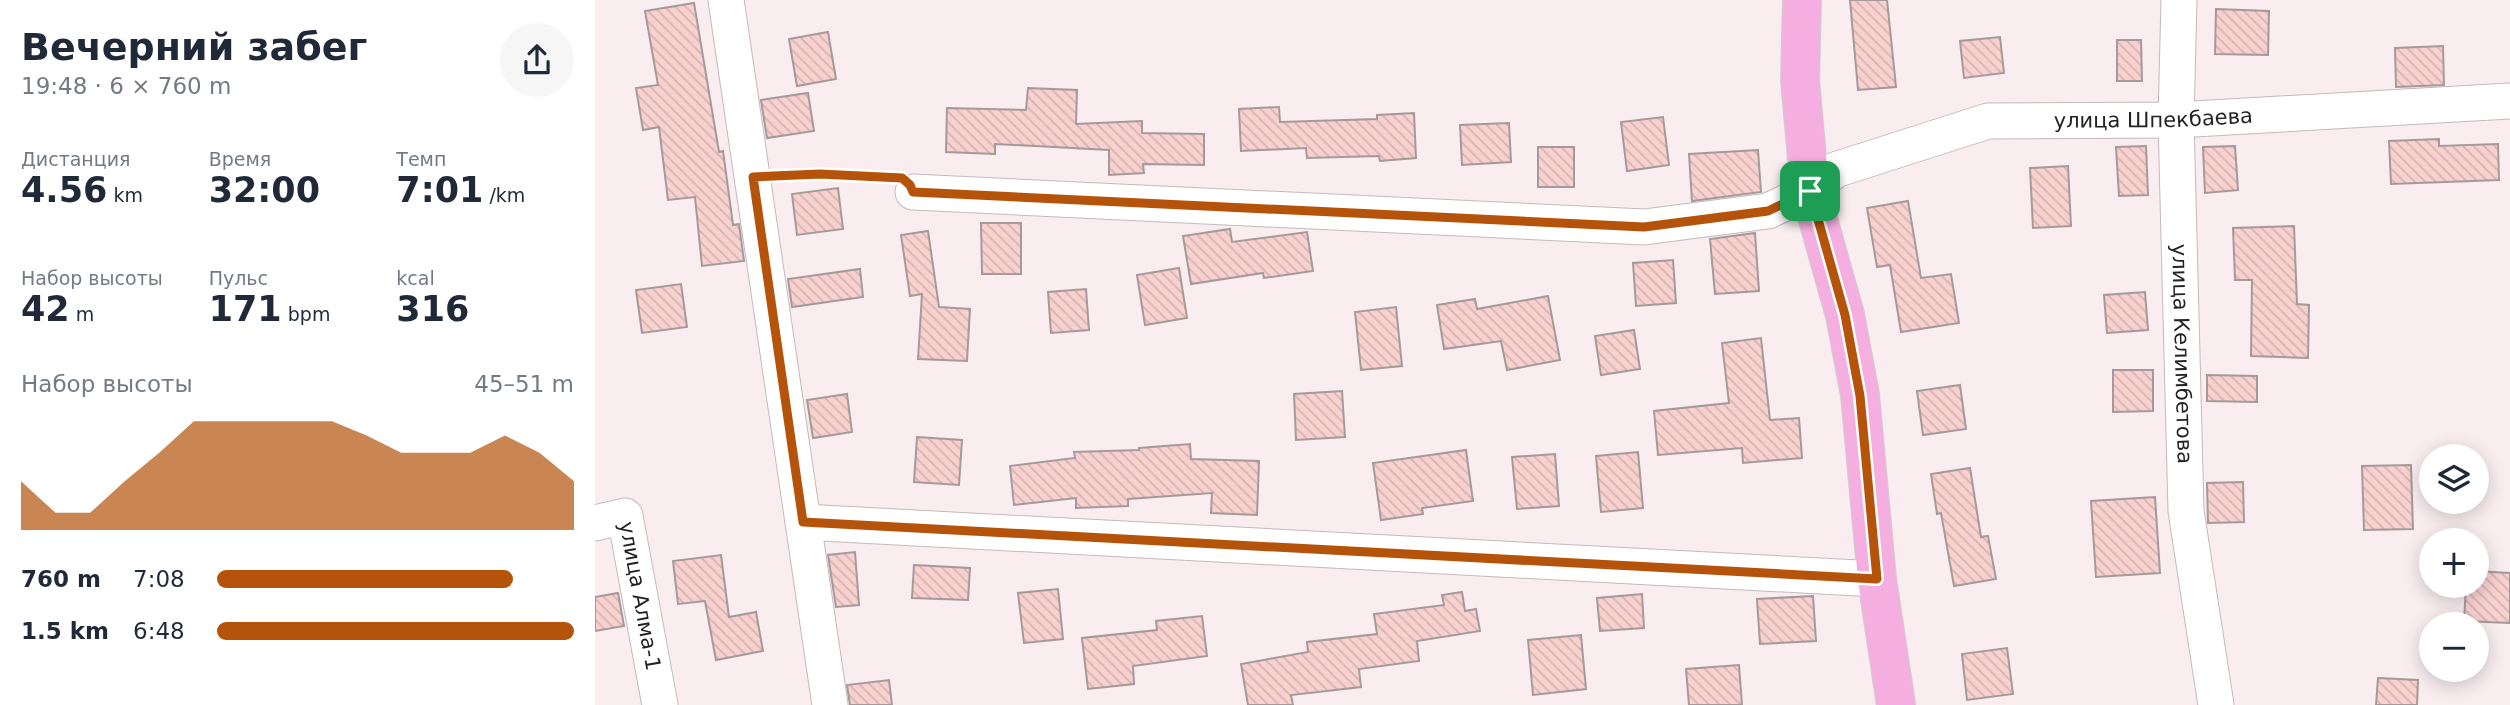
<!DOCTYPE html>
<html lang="ru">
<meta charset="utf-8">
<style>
:root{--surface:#fff;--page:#f6f6f7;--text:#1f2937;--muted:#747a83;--accent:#b45309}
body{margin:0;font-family:"DejaVu Sans",sans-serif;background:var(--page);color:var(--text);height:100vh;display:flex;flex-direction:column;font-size:26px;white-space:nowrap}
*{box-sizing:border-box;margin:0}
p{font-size:23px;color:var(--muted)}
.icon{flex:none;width:38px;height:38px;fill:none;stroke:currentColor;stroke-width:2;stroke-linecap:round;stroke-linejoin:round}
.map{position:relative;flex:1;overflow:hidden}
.drawer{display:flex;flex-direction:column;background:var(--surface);width:595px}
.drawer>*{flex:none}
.fabs{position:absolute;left:1824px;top:444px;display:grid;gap:14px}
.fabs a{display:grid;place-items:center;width:70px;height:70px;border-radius:50%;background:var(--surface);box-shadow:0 4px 18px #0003;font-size:35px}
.pin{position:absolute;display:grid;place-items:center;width:60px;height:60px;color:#fff;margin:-30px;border-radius:14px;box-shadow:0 4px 10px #0006}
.round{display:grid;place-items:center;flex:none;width:74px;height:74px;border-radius:37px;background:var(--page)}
.summary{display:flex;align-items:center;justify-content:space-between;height:119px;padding:0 21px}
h1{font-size:38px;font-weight:800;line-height:52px}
.figures{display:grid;grid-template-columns:repeat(3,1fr);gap:10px;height:119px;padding:7px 21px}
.figures div{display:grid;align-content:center}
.figures b{font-size:35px;font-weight:800}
.figures small{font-size:19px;font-weight:400}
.figures p{font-size:19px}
.chart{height:196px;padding:14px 21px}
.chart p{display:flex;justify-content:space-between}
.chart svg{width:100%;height:126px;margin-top:7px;fill:var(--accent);opacity:.7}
ul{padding:0 21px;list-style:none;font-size:23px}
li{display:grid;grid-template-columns:112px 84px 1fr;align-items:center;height:52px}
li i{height:18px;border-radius:9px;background:var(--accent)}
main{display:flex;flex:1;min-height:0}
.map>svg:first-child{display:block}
.building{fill:url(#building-back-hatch);stroke:#a59a99;stroke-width:2}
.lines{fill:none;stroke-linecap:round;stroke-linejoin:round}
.minor-casing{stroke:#c4b9bc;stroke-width:37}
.major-casing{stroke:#cfcece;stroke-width:40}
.path{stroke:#a0989a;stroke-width:4.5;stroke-dasharray:3.5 5;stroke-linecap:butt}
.minor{stroke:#fff;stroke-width:35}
.major{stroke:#f4afe0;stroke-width:38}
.route-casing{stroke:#fff;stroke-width:14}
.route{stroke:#b45309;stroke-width:9}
.labels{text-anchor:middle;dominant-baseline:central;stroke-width:7;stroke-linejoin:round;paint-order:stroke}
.street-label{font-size:21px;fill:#252122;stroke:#fff}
</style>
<main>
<section class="drawer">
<div class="summary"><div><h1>Вечерний забег</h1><p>19:48 · 6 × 760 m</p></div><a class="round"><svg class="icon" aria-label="share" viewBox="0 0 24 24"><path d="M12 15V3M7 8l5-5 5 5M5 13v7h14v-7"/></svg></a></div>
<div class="figures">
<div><p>Дистанция</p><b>4.56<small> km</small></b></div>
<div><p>Время</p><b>32:00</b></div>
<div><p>Темп</p><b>7:01<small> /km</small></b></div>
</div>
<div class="figures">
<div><p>Набор высоты</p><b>42<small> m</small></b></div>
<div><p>Пульс</p><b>171<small> bpm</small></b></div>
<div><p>kcal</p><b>316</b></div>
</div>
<div class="chart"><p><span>Набор высоты</span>45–51 m</p>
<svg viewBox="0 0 160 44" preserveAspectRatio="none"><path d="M0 44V27L10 38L20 38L30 27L40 17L50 6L60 6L70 6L80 6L90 6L100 11L110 17L120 17L130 17L140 11L150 17L160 27V44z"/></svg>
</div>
<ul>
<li><b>760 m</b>7:08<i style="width:83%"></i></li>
<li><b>1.5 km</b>6:48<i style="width:100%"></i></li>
</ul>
</section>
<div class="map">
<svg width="1915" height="705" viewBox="0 0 1915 705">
<defs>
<pattern id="building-back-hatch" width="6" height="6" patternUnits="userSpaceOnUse" patternTransform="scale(1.75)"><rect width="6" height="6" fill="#f8d1cf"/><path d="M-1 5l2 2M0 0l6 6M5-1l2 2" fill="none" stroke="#d4b3b1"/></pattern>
</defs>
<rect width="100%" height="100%" fill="#f9edf0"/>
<g class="building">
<polygon points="1255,0 1292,0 1301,87 1263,90"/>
<polygon points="99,3 124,152 128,151 138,225 144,224 149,261 107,266 100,197 73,200 64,127 48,130 41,88 63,85 50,11"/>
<polygon points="1621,9 1674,11 1673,55 1620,54"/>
<polygon points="233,32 241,79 202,86 194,39"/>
<polygon points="1405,37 1409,73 1369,78 1365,41"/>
<polygon points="1522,40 1546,40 1547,81 1522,81"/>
<polygon points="1848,46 1849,85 1801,87 1800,48"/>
<polygon points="433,88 482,90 481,124 547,121 547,133 609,134 609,165 548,164 549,173 514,175 514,150 400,144 400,154 351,152 352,108 431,110"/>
<polygon points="213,93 219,131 172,138 166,100"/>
<polygon points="684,107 685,122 782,119 782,115 819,113 821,158 785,161 784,156 712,158 711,148 646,151 644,109"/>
<polygon points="1068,117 1074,165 1032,171 1026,122"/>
<polygon points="914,123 916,162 867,165 865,125"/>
<polygon points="1844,139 1844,146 1903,144 1904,180 1796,184 1794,141"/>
<polygon points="1551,146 1553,195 1524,196 1521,147"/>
<polygon points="1640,146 1643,190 1610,193 1608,147"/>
<rect x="943" y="147" width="36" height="40"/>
<polygon points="1163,150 1166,192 1097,201 1094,154"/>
<polygon points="1473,166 1476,226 1438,228 1435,168"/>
<polygon points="243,188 248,229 202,235 197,194"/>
<polygon points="1313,201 1326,278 1356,274 1364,323 1306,332 1295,265 1282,267 1272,208"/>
<polygon points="386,223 426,223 426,274 387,274"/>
<polygon points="1699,226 1702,304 1714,305 1713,358 1656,356 1657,280 1640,280 1638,228"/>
<polygon points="635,229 637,242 712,232 718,271 669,278 668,273 596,284 588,236"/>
<polygon points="333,231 344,307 375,309 372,361 323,359 327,294 315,296 306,235"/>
<polygon points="1160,233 1164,291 1120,294 1115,239"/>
<polygon points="1078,260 1081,303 1041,306 1038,263"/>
<polygon points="584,268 592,318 550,325 542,275"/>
<polygon points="265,269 268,297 197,307 193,279"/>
<polygon points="86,284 92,327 47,333 41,290"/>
<polygon points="491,289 494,330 456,333 453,292"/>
<polygon points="1550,292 1553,330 1512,333 1509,295"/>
<polygon points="953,296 965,360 912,370 906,341 849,349 842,305 880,299 882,309"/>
<polygon points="801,307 807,366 766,370 760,312"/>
<polygon points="1039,330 1045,369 1006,375 1000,336"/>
<polygon points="1166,338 1175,420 1204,418 1207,458 1148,463 1147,448 1063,455 1059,411 1134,403 1127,343"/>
<polygon points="1518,370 1558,370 1558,411 1518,412"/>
<polygon points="1612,375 1662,376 1662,402 1612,401"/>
<polygon points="1365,385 1371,429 1328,435 1322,391"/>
<polygon points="747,391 750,437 701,440 699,394"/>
<polygon points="252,394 257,432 218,438 212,400"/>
<polygon points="322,437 367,440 364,485 319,482"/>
<polygon points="595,444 596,459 664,461 662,515 616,513 617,493 533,499 533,506 481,508 481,498 419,505 415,466 480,458 479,452 544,450 544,448"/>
<polygon points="871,450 878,501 827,508 828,514 786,520 778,463"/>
<polygon points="1043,452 1048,508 1006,512 1001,456"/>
<polygon points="960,454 964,506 922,509 917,457"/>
<polygon points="1816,465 1818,529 1769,530 1767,466"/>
<polygon points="1375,468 1386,537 1393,536 1401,579 1359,586 1346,513 1342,514 1336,474"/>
<polygon points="1648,482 1649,522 1613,523 1612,483"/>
<polygon points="1560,497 1565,573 1501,577 1496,501"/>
<polygon points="260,552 264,605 241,607 233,555"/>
<polygon points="126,555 134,617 161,612 168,651 121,660 110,601 83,604 78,561"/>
<polygon points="319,565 375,568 373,600 317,598"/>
<polygon points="1881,571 1915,573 1915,623 1869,621 1871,586 1881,586"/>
<polygon points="463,589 468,639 429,643 423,593"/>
<polygon points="867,592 870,611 881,609 885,631 822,641 824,661 764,669 766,687 696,695 698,705 653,705 646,664 713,652 712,642 782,634 779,614 849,605 847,595"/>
<polygon points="23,593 29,626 0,631 0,597"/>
<polygon points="1047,594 1049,628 1005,631 1002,598"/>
<polygon points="1218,596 1221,641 1165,644 1162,599"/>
<polygon points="607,616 612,656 538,666 539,684 493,689 487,638 562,630 561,621"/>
<polygon points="986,635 991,689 938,695 933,640"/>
<polygon points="1412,648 1418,694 1372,700 1367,654"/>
<polygon points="1144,665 1147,705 1094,705 1091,669"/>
<polygon points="1783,678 1823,680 1822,705 1781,705"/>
<polygon points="294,680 297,705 255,705 252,685"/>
</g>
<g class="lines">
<g class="minor-casing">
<g id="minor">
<polyline points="131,0 235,705"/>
<path id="s1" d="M1584 0 1581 120 1591 511 1621 705"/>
<path id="s2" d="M318 192 1049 227 1173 211 1215 191 1240 170 1393 121 1581 120 1915 101"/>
<polyline points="208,522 1282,579"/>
<path id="s3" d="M0 523 30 516 65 705"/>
</g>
</g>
<g class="major-casing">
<polyline id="major" points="1207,0 1205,80 1215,191 1250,315 1265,395 1282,579 1301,705"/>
</g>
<polyline class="path" points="187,175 294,177"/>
<use href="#minor" class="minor"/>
<use href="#major" class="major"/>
</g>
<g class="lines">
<g class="route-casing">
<polygon id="route" points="225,174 307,178 315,185 318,192 1049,227 1173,211 1215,191 1250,315 1265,396 1282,579 208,522 158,177"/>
</g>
<use href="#route" class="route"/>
</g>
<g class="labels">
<g class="street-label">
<text stroke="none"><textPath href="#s2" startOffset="1262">улица Шпекбаева</textPath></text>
<text stroke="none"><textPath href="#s1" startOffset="354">улица Келимбетова</textPath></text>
<text stroke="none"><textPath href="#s3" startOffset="112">улица Алма-1</textPath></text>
</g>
</g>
</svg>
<div class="fabs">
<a><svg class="icon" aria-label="layers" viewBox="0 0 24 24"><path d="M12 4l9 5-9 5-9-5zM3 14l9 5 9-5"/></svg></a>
<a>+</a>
<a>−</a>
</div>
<div class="pin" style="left:1215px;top:191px;background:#1e9e55"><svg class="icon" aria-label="arrive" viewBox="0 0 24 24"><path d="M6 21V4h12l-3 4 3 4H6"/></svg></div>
</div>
</main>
